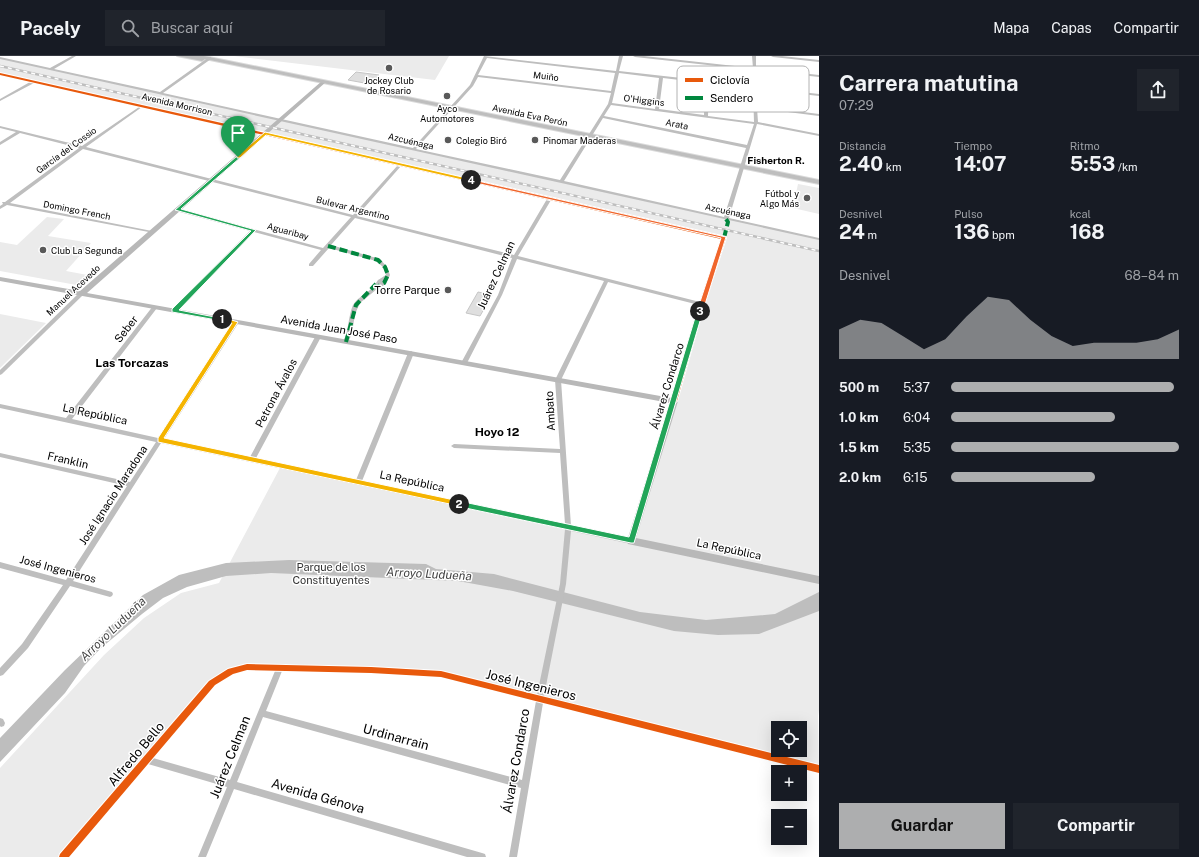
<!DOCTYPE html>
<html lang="es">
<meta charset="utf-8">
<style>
:root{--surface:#171b24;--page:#20242c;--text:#f1f3f6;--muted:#9ea1a6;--line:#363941;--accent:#adaeaf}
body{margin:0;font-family:"Public Sans",sans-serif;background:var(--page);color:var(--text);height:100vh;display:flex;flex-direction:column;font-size:15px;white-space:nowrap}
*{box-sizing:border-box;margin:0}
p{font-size:13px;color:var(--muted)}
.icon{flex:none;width:22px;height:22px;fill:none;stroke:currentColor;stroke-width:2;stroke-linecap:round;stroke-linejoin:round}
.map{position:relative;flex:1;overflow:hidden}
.sheet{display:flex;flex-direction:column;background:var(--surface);width:380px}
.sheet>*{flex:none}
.buttons{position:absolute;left:771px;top:665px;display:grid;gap:8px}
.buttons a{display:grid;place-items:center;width:36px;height:36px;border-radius:0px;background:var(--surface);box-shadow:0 4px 16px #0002;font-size:20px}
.pin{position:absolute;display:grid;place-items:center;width:34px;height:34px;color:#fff;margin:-41px -17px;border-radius:50% 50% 50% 0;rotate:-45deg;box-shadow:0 0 4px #0007}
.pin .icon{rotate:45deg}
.km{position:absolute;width:20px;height:20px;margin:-10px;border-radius:50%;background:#222;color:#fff;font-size:11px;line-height:20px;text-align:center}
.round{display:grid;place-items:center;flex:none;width:42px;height:42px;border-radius:0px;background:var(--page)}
.head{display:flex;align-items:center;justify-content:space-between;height:68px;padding:0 20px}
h1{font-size:22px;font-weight:700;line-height:30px}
.metrics{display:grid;grid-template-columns:repeat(3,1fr);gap:6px;height:68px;padding:4px 20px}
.metrics div{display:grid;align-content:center}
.metrics b{font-size:20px;font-weight:700}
.metrics small{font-size:11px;font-weight:400}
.metrics p{font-size:11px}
.chart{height:112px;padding:8px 20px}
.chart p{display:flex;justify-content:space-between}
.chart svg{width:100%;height:72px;margin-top:4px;fill:var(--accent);opacity:.7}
.button{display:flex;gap:8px;margin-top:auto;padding:8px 20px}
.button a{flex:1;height:46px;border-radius:0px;background:var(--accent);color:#111;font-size:16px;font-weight:700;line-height:46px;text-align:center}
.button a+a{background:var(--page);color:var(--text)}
ul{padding:0 20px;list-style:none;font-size:13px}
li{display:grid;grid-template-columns:64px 48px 1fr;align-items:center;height:30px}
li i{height:10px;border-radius:5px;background:var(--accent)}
header{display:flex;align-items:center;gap:24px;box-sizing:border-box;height:56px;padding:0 20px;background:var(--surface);border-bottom:1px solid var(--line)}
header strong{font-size:19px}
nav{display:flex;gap:22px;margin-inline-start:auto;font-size:14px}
.search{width:280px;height:36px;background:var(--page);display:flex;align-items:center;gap:10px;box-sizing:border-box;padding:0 14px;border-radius:0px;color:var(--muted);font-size:15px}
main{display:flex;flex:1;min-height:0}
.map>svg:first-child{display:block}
.green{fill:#ebebeb;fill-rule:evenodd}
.water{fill:#bebebe}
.building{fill:#dfdfdf;stroke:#c6c6c6}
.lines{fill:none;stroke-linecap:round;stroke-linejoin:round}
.primary-casing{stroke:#dbdbdb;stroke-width:2}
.street{fill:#bebebe;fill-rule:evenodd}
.secondary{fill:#b8b8b8;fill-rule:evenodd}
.primary{fill:#bebebe;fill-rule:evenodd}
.rail-casing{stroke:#bebebe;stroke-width:2.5}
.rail{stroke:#fff;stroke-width:1.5;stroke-dasharray:4;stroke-linecap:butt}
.quiet{stroke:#00873e;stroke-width:4;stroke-dasharray:8 4;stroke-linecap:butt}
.cycleway-casing{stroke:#fff;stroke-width:2}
.cycleway{fill:#e8590c;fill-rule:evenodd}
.split-1{fill:#22a559;stroke:#fff}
.split-2{fill:#f5b400;stroke:#fff}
.split-3{fill:#22a559;stroke:#fff}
.split-4{fill:#f0652b;stroke:#fff}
.split-5{fill:#f5b400;stroke:#fff}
.poi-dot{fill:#595959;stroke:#fff;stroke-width:1.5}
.labels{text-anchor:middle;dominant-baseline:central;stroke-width:3;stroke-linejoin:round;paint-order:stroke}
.far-street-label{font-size:9px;fill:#000;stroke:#fff}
.far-poi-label{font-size:9px;fill:#000;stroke:#fff;text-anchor:start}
.far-neighbourhood-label{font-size:10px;font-weight:bold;fill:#000;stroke:#fff}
.street-label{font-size:11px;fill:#000;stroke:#fff}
.poi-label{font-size:11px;fill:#000;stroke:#fff;text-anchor:end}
.park-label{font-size:11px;fill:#323232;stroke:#fff}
.neighbourhood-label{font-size:12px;font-weight:bold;fill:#000;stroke:#fff}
.water-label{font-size:12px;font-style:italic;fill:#434343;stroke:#fff}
.near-street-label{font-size:13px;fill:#000;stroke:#fff}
.key{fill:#fff;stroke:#b2b2b2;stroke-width:1}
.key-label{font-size:11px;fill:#000}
</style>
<header>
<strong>Pacely</strong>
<div class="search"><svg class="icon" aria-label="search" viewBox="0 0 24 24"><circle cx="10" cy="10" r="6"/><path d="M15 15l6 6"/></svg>Buscar aquí</div>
<nav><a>Mapa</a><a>Capas</a><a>Compartir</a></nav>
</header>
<main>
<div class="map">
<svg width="819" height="801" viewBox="0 0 819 801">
<rect width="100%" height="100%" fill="#fff"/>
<g class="green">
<polygon points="234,0 449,0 435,24"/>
<path d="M0 2 819 183V654L818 660 819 713 441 618 247 611 212 627 63 801H0V712L104 599 144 562 181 537 219 527 281 410 631 484 724 182 0 18ZM778 672H800V694H778Z"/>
<polygon points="798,128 819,132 819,158 793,152"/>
<polygon points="47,161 64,163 48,180 91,187 66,215 93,220 82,230 0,215 0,186 17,189"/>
<polygon points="0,258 46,267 0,312"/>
</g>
<polygon class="water" points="289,504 426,508 436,513 494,518 640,556 706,564 775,558 819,536 819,555 759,578 718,579 674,575 513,535 458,525 271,517 226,520 187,531 163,542 142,558 101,592 84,610 65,637 0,706 0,682 65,614 143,539 179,519 226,507"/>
<g class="building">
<polygon points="356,16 379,19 370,28 348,24"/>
<polygon points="478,236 492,239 480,260 466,257"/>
</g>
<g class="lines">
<g class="primary-casing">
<polygon id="primary" points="177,0 204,0 819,124 819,128 205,3 202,5"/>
</g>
<g class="street">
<path d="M72 0H76L54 13 160 36 209 1H211V3L163 37 413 92 470 29 484 0 616 15 619 0H623L619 15 753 30V14L635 1 633 0H644L753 12 752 0H756V12L819 19V21L756 14 757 31 819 38V40L757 33V50L819 58V60L757 52 758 66 819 78V80L757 68 729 162 819 182V184L0 3V1L50 12ZM487 2 615 17 611 35 478 19ZM619 17 659 22 655 53 612 47ZM478 21 611 37 608 48 560 124 416 93 473 30ZM663 22 705 27 704 59 659 53ZM709 27 753 33 754 66 708 60ZM611 49 754 68 747 89 604 60ZM603 62 746 92 724 161 564 125Z"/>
<polygon points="771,0 782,0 819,4 819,6 773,1"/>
<path d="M0 17 399 107H401L403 108 726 181V182L704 248 676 346H672L671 345 699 249 608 226 561 324 571 470 631 482 633 483 634 485 633 487 631 488 571 475 566 528 544 640 819 709V717L543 647 517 801H509L521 732 263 661 237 726 482 797 485 798 486 801H467L234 733 206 801H198L227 731 148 708 69 801H59L60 798 209 625 228 613 247 608H282L371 611 441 615 537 639 560 528 565 473 161 387 73 525 112 536 113 538 112 540 110 541 70 530 28 592 3 619 0 620V612L22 588 63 529 0 512V506L66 524 127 430 0 401V397L130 426 156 386 0 352V348L66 362 153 250H157V252L72 363 158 382 234 265 236 264 239 266 164 383 250 401 315 281 318 279 321 281 256 402 356 424 408 297 411 295 414 297 362 425 565 468 560 397 454 392 451 390 454 388 560 393 555 324 604 225 517 203 502 239 467 307 464 309 461 307 498 239 512 202 355 162 331 189 380 203 387 211 390 219 386 228 377 233 360 247 355 258 352 277 348 287H344L343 286C349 274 348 261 353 249 358 241 366 238 372 232 374 230 376 227 378 224 381 222 383 221 386 219L383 211 376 205 329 192 313 210H309V208L321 194 254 176 176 256H172V254L250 175 176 155V153H180L323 192 351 161 83 93 10 147 152 175H154V177L7 149 0 153V150L3 148 2 146H5L79 92 20 77 0 89V86L16 76 0 72V70L82 90 139 51 34 27 0 45V43L30 26 0 19ZM142 51 398 109 353 159 86 91ZM401 110 547 143 514 199 357 160ZM551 144 721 183 700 246 518 200ZM247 614 275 615 230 724 153 702 215 629 233 618ZM282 615 371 617 441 621 536 645 522 724 266 655Z"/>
<polygon points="81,236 83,237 83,239 2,318 0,319 0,314 79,237"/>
<polygon points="0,662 3,663 5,667 4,670 1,671 0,670"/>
</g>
<polygon class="secondary" points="322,25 326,26 87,237 677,343 678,345 636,482 819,520 819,528 628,488 627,485 670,347 0,225 0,221 80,235"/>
<use href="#primary" class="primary"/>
<g class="rail-casing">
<polyline id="rail" points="0,10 819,195"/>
</g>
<use href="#rail" class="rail"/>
<g class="quiet">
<polyline points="724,182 728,166 726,163"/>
<polyline points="328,190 378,204 385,211 388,219 384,227 375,232"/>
<polyline points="346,286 356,249 376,228"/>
</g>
<g class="cycleway-casing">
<g id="cycleway">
<polygon points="0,17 726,181 726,182 704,248 677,345 674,347 671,345 700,248 721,183 0,19"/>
<polygon points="247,608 371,611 441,615 819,709 819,717 441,621 371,617 247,614 233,618 215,629 69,801 59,801 60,798 209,625 228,613"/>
</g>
</g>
<use href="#cycleway" class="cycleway"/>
</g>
<polygon class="split-1" points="237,100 241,101 181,153 256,174 179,254 225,263 222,265 172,256 172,253 251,175 175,154"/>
<polygon class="split-2" points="222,261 238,266 164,382 459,445 461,446 461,450 459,450 158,386 158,382 232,267 220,264 219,263"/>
<polygon class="split-3" points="700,253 703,255 634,487 631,487 456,450 455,448 459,445 629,481 697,255"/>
<polygon class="split-4" points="469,123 726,181 703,255 700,257 697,255 721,182 471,126"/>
<polygon class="split-5" points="265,76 471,123 473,124 471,126 266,79 240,102 237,102 237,100"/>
<g class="poi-dot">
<circle cx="389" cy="12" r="4"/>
<circle cx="447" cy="40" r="4"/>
<circle cx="448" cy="84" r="4"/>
<circle cx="535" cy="84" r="4"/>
<circle cx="807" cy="142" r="4"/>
<circle cx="43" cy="194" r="4"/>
<circle cx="448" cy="234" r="4"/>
</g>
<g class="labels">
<g class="far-street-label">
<text transform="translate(546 20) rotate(7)">Muiño</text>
<text transform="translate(644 44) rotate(7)">O'Higgins</text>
<text transform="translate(177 48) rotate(13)">Avenida Morrison</text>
<text transform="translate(530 59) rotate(12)">Avenida Eva Perón</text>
<text transform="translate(677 68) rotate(11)">Arata</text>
<text transform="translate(411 85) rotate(13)">Azcuénaga</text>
<text transform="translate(66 94) rotate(-36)">García del Cossio</text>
<text transform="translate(353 152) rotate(14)">Bulevar Argentino</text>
<text transform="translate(77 154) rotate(11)">Domingo French</text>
<text transform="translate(728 155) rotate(12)">Azcuénaga</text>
<text transform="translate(288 175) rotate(15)">Aguaribay</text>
<text transform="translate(73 234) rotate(-43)">Manuel Acevedo</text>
</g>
<g class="far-poi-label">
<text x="389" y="24" text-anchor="middle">Jockey Club<tspan x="389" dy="10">de Rosario</tspan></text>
<text x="447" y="52" text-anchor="middle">Ayco<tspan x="447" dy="10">Automotores</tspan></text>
<text x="456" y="84">Colegio Biró</text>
<text x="543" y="84">Pinomar Maderas</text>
<text x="799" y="137" text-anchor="end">Fútbol y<tspan x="799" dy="10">Algo Más</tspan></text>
<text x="51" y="194">Club La Segunda</text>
</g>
<g class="far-neighbourhood-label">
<text x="776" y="104">Fisherton R.</text>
</g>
<g class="street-label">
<text transform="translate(496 219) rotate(-65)">Juárez Celman</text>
<text transform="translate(126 273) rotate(-52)">Seber</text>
<text transform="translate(339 273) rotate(10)">Avenida Juan José Paso</text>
<text transform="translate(667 330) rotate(-73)">Álvarez Condarco</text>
<text transform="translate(276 337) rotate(-62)">Petrona Ávalos</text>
<text transform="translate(550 355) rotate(-93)">Ambato</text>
<text transform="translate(95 358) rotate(12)">La República</text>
<text transform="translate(68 404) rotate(13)">Franklin</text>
<text transform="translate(412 425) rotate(12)">La República</text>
<text transform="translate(113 439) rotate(-57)">José Ignacio Maradona</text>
<text transform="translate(729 493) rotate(12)">La República</text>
<text transform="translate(58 513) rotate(15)">José Ingenieros</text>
</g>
<g class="poi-label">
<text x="440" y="234">Torre Parque</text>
</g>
<g class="park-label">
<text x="331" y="511">Parque de los<tspan x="331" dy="13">Constituyentes</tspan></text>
</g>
<g class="neighbourhood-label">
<text x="132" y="307">Las Torcazas</text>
<text x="497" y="376">Hoyo 12</text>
</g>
<g class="water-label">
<text transform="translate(429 518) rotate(3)">Arroyo Ludueña</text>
<text transform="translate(113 573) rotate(-44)">Arroyo Ludueña</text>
</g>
<g class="near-street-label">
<text transform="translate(531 629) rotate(14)">José Ingenieros</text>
<text transform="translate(396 681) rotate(15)">Urdinarrain</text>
<text transform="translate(136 698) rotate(-50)">Alfredo Bello</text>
<text transform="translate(230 701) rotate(-68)">Juárez Celman</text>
<text transform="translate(516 705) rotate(-80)">Álvarez Condarco</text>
<text transform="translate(318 740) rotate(16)">Avenida Génova</text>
</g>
</g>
<rect x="677" y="10" width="132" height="46" rx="6" class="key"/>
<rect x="685" y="22" width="18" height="4" fill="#e8590c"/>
<rect x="685" y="40" width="18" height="4" fill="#00873e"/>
<g class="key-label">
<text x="710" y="28">Ciclovía</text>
<text x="710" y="46">Sendero</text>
</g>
</svg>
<div class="buttons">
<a><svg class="icon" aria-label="locate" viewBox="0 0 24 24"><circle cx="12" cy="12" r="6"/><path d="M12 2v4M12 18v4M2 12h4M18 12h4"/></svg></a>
<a>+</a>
<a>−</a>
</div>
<div class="pin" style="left:238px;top:101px;background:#1e9e55"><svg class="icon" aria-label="arrive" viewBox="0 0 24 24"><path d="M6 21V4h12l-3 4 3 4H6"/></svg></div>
<b class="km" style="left:222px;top:263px">1</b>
<b class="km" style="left:459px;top:448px">2</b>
<b class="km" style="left:700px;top:255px">3</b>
<b class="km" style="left:471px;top:124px">4</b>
</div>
<section class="sheet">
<div class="head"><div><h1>Carrera matutina</h1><p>07:29</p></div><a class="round"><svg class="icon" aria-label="share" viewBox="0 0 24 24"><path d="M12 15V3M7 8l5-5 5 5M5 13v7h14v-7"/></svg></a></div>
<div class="metrics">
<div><p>Distancia</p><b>2.40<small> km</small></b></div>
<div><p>Tiempo</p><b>14:07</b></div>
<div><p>Ritmo</p><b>5:53<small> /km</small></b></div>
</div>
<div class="metrics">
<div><p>Desnivel</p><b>24<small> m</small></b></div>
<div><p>Pulso</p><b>136<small> bpm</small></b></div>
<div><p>kcal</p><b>168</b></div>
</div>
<div class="chart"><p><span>Desnivel</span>68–84 m</p>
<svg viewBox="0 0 160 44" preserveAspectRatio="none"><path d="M0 44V26L10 20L20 22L30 30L40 38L50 32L60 18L70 6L80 8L90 20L100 30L110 36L120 34L130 34L140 34L150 32L160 26V44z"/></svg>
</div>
<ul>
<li><b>500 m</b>5:37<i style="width:98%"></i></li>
<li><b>1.0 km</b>6:04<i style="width:72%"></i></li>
<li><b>1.5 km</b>5:35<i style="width:100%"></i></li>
<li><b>2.0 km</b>6:15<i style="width:63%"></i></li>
</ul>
<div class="button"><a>Guardar</a><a>Compartir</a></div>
</section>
</main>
